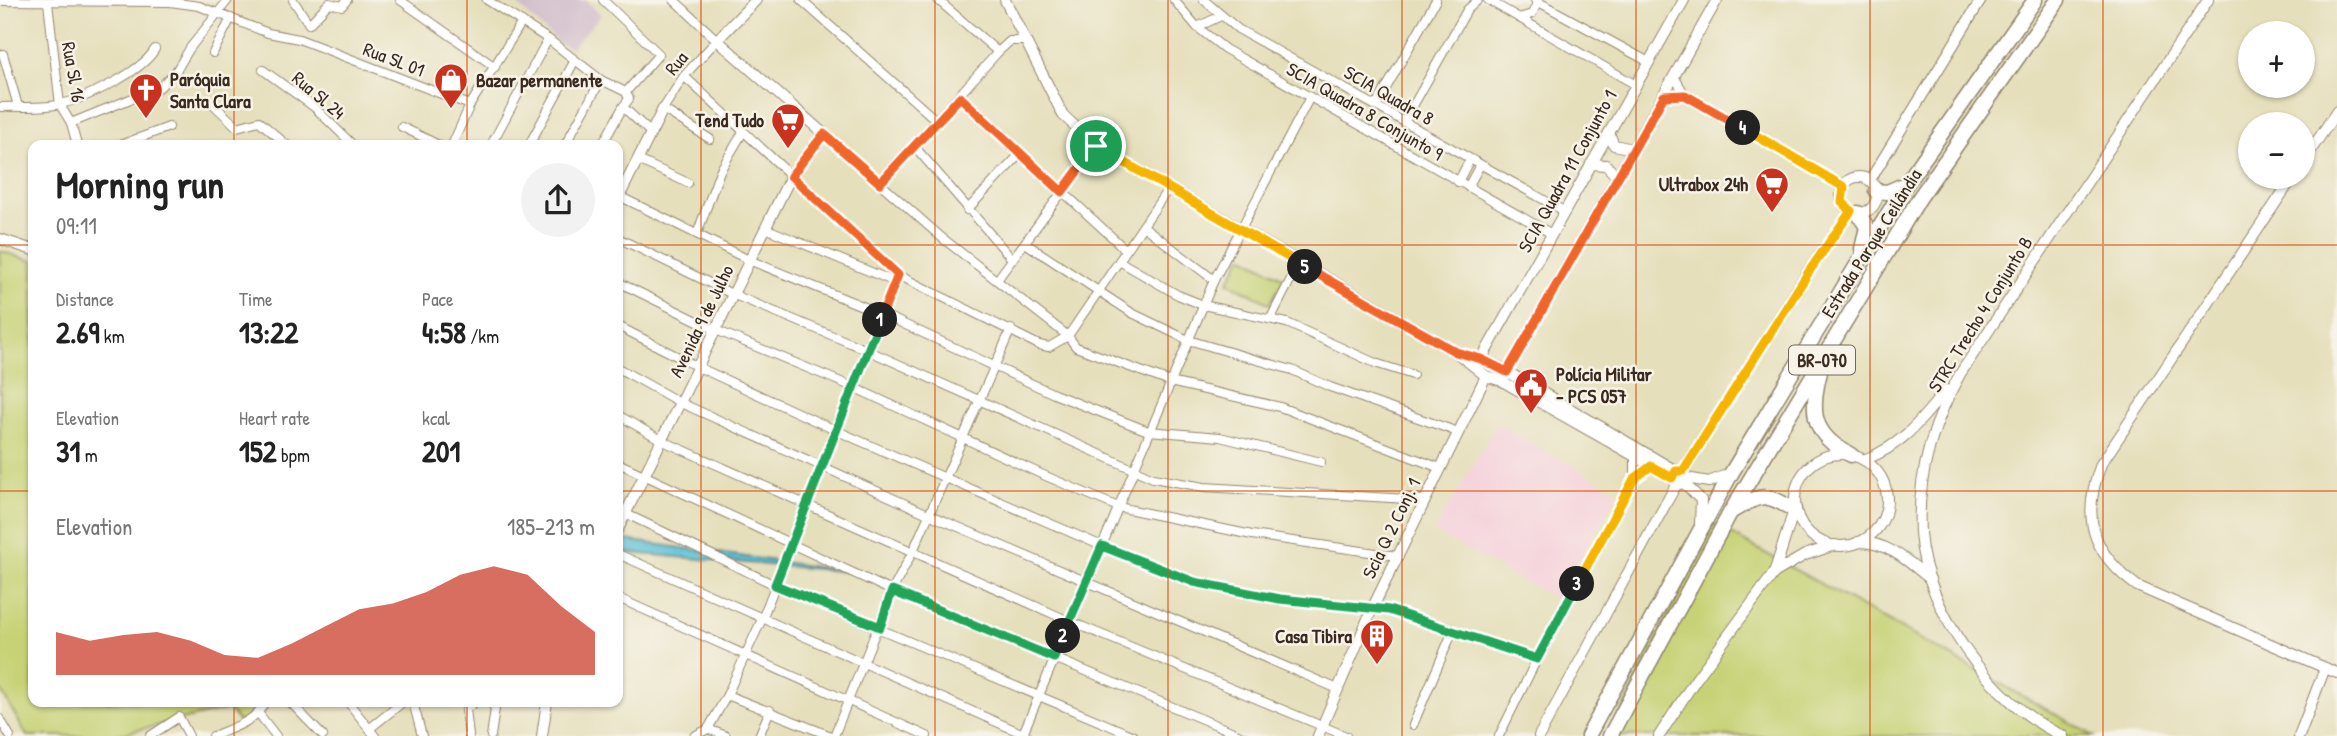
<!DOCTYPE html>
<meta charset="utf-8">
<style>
:root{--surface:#fff;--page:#f2f2f2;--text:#222;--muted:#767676;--accent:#c8321e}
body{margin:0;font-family:"Patrick Hand",sans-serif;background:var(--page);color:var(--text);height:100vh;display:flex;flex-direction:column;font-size:26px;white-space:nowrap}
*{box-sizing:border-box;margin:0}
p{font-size:23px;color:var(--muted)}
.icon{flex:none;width:38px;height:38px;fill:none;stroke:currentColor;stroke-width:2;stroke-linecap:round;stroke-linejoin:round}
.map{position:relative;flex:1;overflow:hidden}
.panel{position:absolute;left:28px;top:140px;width:595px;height:567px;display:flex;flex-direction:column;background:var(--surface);border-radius:14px;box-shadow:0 2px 5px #0004}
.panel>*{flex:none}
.fabs{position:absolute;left:2238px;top:21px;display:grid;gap:14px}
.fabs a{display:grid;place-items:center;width:77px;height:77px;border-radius:50%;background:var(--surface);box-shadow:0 2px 5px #0004;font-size:35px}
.pin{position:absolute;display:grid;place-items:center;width:60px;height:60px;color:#fff;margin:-30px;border:4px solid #fff;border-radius:50%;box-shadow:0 2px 7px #0007}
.km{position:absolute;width:35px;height:35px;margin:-18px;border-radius:50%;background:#222;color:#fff;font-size:19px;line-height:35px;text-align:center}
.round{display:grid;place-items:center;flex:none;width:74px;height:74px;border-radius:37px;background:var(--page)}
.summary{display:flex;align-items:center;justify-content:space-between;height:119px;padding:0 28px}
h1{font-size:38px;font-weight:700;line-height:52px}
.figures{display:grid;grid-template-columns:repeat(3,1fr);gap:10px;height:119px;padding:7px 28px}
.figures div{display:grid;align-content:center}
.figures b{font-size:30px;font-weight:700}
.figures small{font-size:19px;font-weight:400}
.figures p{font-size:19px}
.chart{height:196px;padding:14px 28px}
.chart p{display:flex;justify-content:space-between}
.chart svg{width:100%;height:126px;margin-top:7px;fill:var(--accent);opacity:.7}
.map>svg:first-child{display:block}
.built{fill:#f5cfda}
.industrial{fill:#d1bdcb}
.green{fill:#c6d274;stroke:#807e49;stroke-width:2}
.water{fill:#5bc2d8;stroke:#4b767b;stroke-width:2}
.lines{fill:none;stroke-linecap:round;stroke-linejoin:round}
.minor-casing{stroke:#90846c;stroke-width:10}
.tertiary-casing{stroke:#90846c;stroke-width:12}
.motorway-casing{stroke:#90846c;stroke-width:17}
.minor{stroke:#fff;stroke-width:8}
.tertiary{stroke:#fff;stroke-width:10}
.motorway{stroke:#fff;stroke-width:14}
.split-1-casing{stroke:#fff;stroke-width:14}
.split-2-casing{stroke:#fff;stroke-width:14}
.split-3-casing{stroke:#fff;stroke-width:14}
.split-4-casing{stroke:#fff;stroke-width:14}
.split-5-casing{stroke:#fff;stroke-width:14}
.split-6-casing{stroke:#fff;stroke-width:14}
.split-1{stroke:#f0652b;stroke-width:9}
.split-2{stroke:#22a559;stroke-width:9}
.split-3{stroke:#22a559;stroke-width:9}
.split-4{stroke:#f5b400;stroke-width:9}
.split-5{stroke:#f0652b;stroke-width:9}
.split-6{stroke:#f5b400;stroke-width:9}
.grid{fill:none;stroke:#d7540e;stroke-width:2;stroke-opacity:0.55}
.labels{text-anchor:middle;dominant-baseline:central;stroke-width:5;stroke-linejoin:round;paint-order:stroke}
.shield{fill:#f7f3e8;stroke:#73665b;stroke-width:2}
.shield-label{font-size:18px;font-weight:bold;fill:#3b2a1e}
.street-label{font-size:19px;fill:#3b2a1e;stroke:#f7f3e8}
.poi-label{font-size:19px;font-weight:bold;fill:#3b2a1e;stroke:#f7f3e8;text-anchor:start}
</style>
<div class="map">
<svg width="2337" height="736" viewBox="0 0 2337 736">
<rect width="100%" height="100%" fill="#f7f3e8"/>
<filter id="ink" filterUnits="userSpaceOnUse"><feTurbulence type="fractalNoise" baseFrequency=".0143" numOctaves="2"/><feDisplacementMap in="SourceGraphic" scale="14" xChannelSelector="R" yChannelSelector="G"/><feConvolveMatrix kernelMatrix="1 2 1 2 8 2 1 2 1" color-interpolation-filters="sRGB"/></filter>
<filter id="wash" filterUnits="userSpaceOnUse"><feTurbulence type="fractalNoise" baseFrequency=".00686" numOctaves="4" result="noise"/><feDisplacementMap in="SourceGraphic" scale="28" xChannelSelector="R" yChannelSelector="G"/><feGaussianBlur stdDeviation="1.57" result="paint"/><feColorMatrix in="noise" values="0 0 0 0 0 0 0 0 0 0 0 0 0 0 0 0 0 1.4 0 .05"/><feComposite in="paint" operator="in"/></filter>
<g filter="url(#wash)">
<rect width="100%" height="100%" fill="#e5dfbb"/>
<polygon class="built" points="1497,424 1619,492 1556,599 1434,532"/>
<polygon class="industrial" points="513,0 586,0 601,15 571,48 558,43"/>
<g class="green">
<polygon points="0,251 33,261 33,702 256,702 254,714 240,723 228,709 112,736 27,736 0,689"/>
<polygon points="1242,256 1284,278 1270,304 1228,282"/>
<polygon points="1713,524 2094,736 1609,736"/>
</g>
<polygon class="water" points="618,539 852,572 618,552"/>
</g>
<g filter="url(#ink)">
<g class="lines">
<g class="minor-casing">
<g id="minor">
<polyline points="293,0 309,24"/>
<polyline points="400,0 495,67"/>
<polyline points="487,0 548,39 601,80 626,92"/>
<polyline points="603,0 659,54 626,92 629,99 623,107 651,133"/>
<polyline points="674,0 717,40 684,76 663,109 710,139"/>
<polyline points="801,0 937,121"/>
<polyline points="938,0 998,52"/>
<polyline points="1174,0 1197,27 1225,49 1552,234"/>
<polyline points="1204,0 1238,29 1564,211"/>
<polyline points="1488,0 1636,85"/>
<polyline points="1535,0 1649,62"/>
<polyline points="0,1 170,2 199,6 268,33 299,39 470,105"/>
<polyline points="48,3 60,105 71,123 77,145"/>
<polyline points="1519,18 1532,14 1538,1"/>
<polyline points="309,24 329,3 342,6 347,0"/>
<polyline points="1197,27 1221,16"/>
<polyline points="213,53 231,18"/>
<polyline points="3,54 18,106"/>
<polyline points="263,70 314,107 353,145"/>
<polyline points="684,76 898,275 1039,345 1049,347 1068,336 1168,189"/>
<polyline points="1674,76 1685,95 1844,187"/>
<polyline points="1663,96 1685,95"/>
<polyline points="960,97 1126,250"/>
<polyline points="213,104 237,127 259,121 287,145"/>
<polyline points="1376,106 1436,0"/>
<path d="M0 107C19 106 43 109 61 104 87 98 142 72 155 49"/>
<polyline points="1404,122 1467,10 1478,0"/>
<polyline points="71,123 160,87 176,71 190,48 228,0"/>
<polyline points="402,127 439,145"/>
<polyline points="824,134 941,237 1068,336 1076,347 1170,382 1280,407 1440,468"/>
<polyline points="120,145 169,127"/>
<polyline points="452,145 470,105 522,22"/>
<polyline points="491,145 548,39"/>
<polyline points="529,145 575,60"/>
<polyline points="565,145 601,80"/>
<polyline points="602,145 623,107"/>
<polyline points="915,147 1012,259"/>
<polyline points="638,160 688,183"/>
<polyline points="1458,182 1470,159"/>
<polyline points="880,183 998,52 1010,41 1026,41"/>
<polyline points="1468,187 1480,165"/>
<polyline points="619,196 749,260 882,314 1054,394 1148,431 1220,437 1321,462"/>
<polyline points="967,210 1021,153"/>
<polyline points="1143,226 1214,280"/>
<polyline points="765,228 895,282"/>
<polyline points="697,234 720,171 743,132"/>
<polyline points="618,238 732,294 867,350 1153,478 1204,487 1425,500"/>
<polyline points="1025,243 1132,313 1188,340 1292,370 1330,387 1458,432"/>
<polyline points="1119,261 1178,295 1203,305 1287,323 1375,363 1413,375"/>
<polyline points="997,280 1096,146"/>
<polyline points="618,282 718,331 853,387 1041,474 1118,507 1252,535 1397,556"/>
<polyline points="1271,318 1299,263"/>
<polyline points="618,326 698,367 835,430 1102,546 1194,582 1280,599 1389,610 1537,659"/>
<polyline points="618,368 681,403 928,514 1338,689"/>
<polyline points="618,415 663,441 1069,621 1346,736"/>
<polyline points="618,463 892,591 1243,736"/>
<polyline points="1635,479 1635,456"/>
<polyline points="618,510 775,585 1134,736"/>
<polyline points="618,554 1028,736"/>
<polyline points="618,598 927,736"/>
<polyline points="727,695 831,736"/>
<polyline points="290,702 323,736"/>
<polyline points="348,702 375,736"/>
<polyline points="413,702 422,736"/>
<polyline points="259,714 276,736"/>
<polyline points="0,719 10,736"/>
<polyline points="1413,725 1452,633"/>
<polyline points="369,729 403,702"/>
<polyline points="708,729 727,695 762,619 898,275"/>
<polyline points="708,729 726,736"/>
<polyline points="150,736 179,717 189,736"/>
<path d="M213 736C234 727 254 723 265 702"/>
<polyline points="469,736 466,709 475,702"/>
<polyline points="491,736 495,709 491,702"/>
<polyline points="694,736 708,729"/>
<polyline points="759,736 770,710"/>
<polyline points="834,736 892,591 913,551 1011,329"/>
<polyline points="1022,736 1214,280 1310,97"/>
<polyline points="1499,736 1537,659 1635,479 1652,466"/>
</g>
</g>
<g class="tertiary-casing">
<g id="tertiary">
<polyline points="1005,0 1063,115 1096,146 1456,352 1486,376 1502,381 1652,466 1672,478 1676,485 1684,483 1686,478 1679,471 1672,478"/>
<polyline points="1609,133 1614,145 1633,149"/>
<polyline points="2303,162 2337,111"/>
<polyline points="1591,164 1606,165 1618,178"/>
<path d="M2293 177 2101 464C2081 518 2091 552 2137 586L2337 673"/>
<circle cx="1859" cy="195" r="18"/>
<polyline points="1870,180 1981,0"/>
<polyline points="618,199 663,109"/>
<polyline points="0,239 33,250"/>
<polyline points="1477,358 1499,367 1676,471"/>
<polyline points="1477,367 1684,0"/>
<polyline points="1502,381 1717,0"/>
<circle cx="1841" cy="500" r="46"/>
<path d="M1866 459C1903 445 1921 420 1946 390"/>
<polyline points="1683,472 1809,270 1851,211"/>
<polyline points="1686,478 1709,482 1731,473"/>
<polyline points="1684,483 1701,500 1700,524"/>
<polyline points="618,529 791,176 824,134 717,40 756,0"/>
<path d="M1858 542C1888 542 1908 561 1930 579"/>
<polyline points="1774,573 1794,510"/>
<polyline points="542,736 547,702"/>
<polyline points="1318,736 1373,607 1486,376"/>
<polyline points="1539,736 1676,485"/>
<polyline points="1659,736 1694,682 1774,573 1805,555 1835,545"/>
<path d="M2063 736C1993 705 1925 610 1920 533 1917 477 1933 422 1960 374L2208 0"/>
<polyline points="2299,736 2325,668"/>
</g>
</g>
<g class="motorway-casing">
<g id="motorway">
<polyline points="1876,191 1887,192 1906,184"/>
<polyline points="1858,213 1867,227 1862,249"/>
<path d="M1820 372C1810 411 1811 435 1851 455"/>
<path d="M1734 510C1762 493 1766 493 1794 510"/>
<polyline points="1588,736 1732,472 1906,184 2035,0"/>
<polyline points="1610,736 1730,513 1920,197 2058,0"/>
</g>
</g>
<use href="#minor" class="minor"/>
<use href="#tertiary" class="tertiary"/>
<use href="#motorway" class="motorway"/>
</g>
</g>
<g class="lines" filter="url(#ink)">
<g class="split-1-casing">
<polyline id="split-1" points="880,320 898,275 791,176 824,134 880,183 960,97 1062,192 1096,146"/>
</g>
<g class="split-2-casing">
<polyline id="split-2" points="880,320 775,585 880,627 892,591 1054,658 1063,636"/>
</g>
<g class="split-3-casing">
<polyline id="split-3" points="1063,636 1102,546 1194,582 1280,599 1389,610 1537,659 1577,584"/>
</g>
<g class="split-4-casing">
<polyline id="split-4" points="1577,584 1634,479 1651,466 1672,478 1676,471 1683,471 1810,270 1851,211 1842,202 1844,187 1743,128"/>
</g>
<g class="split-5-casing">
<polyline id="split-5" points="1305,267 1456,352 1481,359 1507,372 1664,96 1685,95 1743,128"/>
</g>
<g class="split-6-casing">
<polyline id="split-6" points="1096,146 1305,267"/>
</g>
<use href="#split-1" class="split-1"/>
<use href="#split-2" class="split-2"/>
<use href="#split-3" class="split-3"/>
<use href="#split-4" class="split-4"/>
<use href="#split-5" class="split-5"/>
<use href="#split-6" class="split-6"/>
</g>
<path class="grid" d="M234 0V145M467 0V145M701 0V736M935 0V736M1168 0V736M1402 0V736M1636 0V736M1870 0V736M2103 0V736M0 245H33M618 245H2337M0 491H33M618 491H2337M234 702V736M467 702V736"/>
<defs>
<g id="shop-pin" transform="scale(1.75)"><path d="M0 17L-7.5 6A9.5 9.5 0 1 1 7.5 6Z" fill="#c8321e" stroke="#f7f3e8"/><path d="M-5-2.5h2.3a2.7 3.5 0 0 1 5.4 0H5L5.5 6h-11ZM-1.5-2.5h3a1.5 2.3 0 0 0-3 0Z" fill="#fff"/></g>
<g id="church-pin" transform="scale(1.75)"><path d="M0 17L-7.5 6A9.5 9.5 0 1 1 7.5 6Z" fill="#c8321e" stroke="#f7f3e8"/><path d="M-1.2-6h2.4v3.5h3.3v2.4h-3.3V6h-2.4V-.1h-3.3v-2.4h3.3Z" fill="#fff"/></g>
<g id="supermarket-pin" transform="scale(1.75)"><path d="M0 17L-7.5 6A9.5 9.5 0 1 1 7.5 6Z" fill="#c8321e" stroke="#f7f3e8"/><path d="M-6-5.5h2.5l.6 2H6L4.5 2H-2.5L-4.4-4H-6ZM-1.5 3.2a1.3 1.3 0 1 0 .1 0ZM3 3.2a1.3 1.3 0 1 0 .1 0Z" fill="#fff"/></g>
<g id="civic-pin" transform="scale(1.75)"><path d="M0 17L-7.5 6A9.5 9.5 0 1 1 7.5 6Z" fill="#c8321e" stroke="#f7f3e8"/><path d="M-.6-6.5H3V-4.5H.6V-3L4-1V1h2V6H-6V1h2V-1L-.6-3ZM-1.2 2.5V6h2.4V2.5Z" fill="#fff"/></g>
<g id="building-pin" transform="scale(1.75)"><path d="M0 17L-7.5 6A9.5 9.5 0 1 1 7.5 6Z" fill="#c8321e" stroke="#f7f3e8"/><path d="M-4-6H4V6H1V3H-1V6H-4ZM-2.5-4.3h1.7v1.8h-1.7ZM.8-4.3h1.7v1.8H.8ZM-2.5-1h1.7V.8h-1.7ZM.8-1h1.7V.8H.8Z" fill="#fff"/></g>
</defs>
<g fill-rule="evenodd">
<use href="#shop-pin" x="451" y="80"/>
<use href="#church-pin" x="146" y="90"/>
<use href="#supermarket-pin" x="788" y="120"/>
<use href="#supermarket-pin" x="1772" y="184"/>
<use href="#civic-pin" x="1531" y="385"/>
<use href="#building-pin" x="1377" y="636"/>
</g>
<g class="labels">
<rect class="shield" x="1789" y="345.5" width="66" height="29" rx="5"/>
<g class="shield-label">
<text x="1822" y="360">BR-070</text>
</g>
<g class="street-label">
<text transform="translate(394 59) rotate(21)">Rua SL 01</text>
<text transform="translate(676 63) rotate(-51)">Rua</text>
<text transform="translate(74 72) rotate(80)">Rua Sl 16</text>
<text transform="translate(319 95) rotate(40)">Rua Sl 24</text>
<text transform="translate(1389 95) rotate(30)">SCIA Quadra 8</text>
<text transform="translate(1365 111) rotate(30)">SCIA Quadra 8 Conjunto 9</text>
<text transform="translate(1567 171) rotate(-61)">SCIA Quadra 11 Conjunto 1</text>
<text transform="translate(1871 243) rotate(-58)">Estrada Parque Ceilândia</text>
<text transform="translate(1980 314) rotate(-58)">STRC Trecho 4 Conjunto B</text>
<text transform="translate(701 321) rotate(-64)">Avenida 9 de Julho</text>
<text transform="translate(1391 528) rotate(-64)">Scia Q 2 Conj. 1</text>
</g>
<g class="poi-label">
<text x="170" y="79">Paróquia<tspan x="170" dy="22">Santa Clara</tspan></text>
<text x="476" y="80">Bazar permanente</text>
<text x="764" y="120" text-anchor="end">Tend Tudo</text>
<text x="1748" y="184" text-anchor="end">Ultrabox 24h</text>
<text x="1556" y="374">Polícia Militar<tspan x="1556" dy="22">- PCS 057</tspan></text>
<text x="1352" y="636" text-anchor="end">Casa Tibira</text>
</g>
</g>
</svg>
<div class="fabs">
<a>+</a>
<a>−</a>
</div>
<div class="pin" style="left:1096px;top:146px;background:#1e9e55"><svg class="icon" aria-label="arrive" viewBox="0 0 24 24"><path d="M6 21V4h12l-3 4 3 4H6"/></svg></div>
<b class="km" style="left:880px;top:320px">1</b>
<b class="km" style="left:1063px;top:636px">2</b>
<b class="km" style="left:1577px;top:584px">3</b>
<b class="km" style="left:1743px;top:128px">4</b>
<b class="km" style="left:1305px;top:267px">5</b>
<section class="panel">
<div class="summary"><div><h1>Morning run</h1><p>09:11</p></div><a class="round"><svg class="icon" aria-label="share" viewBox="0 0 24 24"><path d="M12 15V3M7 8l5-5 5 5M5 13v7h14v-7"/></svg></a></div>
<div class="figures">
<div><p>Distance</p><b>2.69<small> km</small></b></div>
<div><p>Time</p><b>13:22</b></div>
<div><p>Pace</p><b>4:58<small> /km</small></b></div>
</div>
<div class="figures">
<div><p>Elevation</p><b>31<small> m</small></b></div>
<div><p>Heart rate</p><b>152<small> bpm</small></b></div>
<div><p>kcal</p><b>201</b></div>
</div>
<div class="chart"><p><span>Elevation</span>185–213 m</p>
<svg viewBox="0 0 160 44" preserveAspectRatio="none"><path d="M0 44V29L10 32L20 30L30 29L40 32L50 37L60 38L70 33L80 27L90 21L100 19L110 15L120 9L130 6L140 9L150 20L160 29V44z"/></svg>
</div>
</section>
</div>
